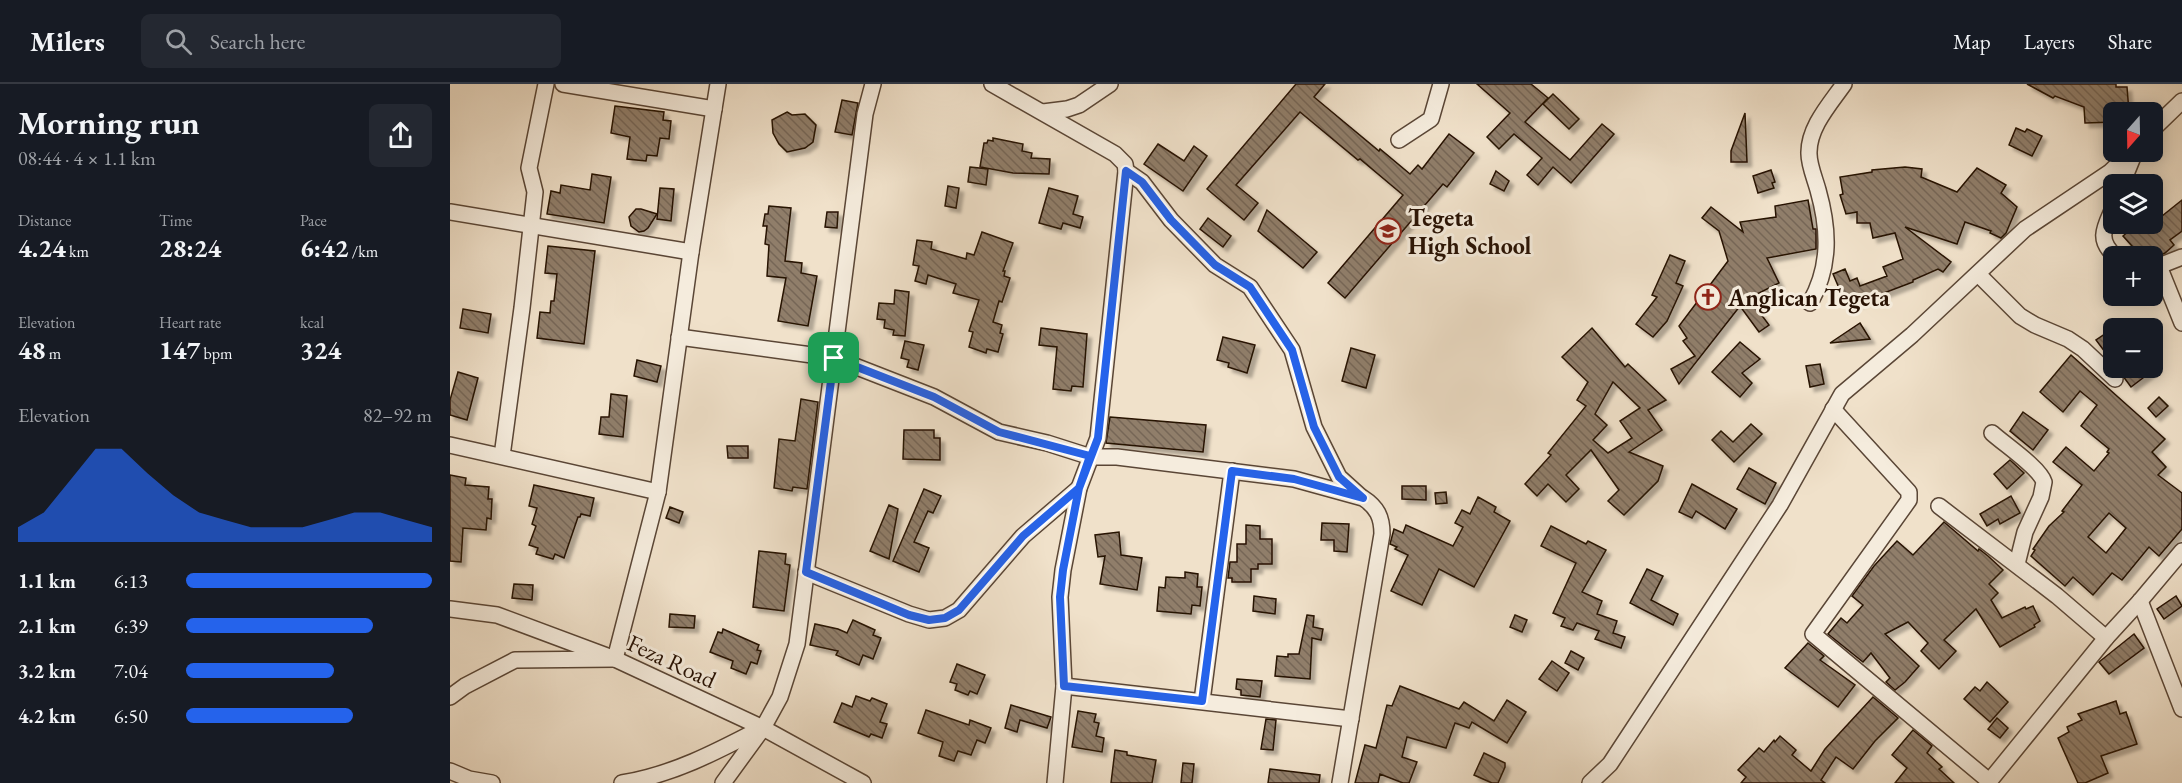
<!DOCTYPE html>
<meta charset="utf-8">
<style>
:root{--surface:#171b24;--page:#242831;--text:#f1f3f6;--muted:#9ea1a6;--line:#363941;--accent:#2563eb}
body{margin:0;font-family:"EB Garamond",serif;background:var(--page);color:var(--text);height:100vh;display:flex;flex-direction:column;font-size:22px;white-space:nowrap}
*{box-sizing:border-box;margin:0}
p{font-size:20px;color:var(--muted)}
.icon{flex:none;width:33px;height:33px;fill:none;stroke:currentColor;stroke-width:2;stroke-linecap:round;stroke-linejoin:round}
.map{position:relative;flex:1;overflow:hidden}
.panel{display:flex;flex-direction:column;background:var(--surface);width:450px}
.panel>*{flex:none}
.needle{width:39px;rotate:200deg}
.fabs{position:absolute;left:1653px;top:18px;display:grid;gap:12px}
.fabs a{display:grid;place-items:center;width:60px;height:60px;border-radius:9px;background:var(--surface);box-shadow:0 3px 15px #0003;font-size:30px}
.pin{position:absolute;display:grid;place-items:center;width:51px;height:51px;color:#fff;margin:-26px;border-radius:12px;box-shadow:0 3px 9px #0006}
.round{display:grid;place-items:center;flex:none;width:63px;height:63px;border-radius:9px;background:var(--page)}
.headline{display:flex;align-items:center;justify-content:space-between;height:102px;padding:0 18px}
h1{font-size:33px;font-weight:700;line-height:45px}
.stats{display:grid;grid-template-columns:repeat(3,1fr);gap:9px;height:102px;padding:6px 18px}
.stats div{display:grid;align-content:center}
.stats b{font-size:26px;font-weight:700}
.stats small{font-size:16px;font-weight:400}
.stats p{font-size:16px}
.chart{height:168px;padding:12px 18px}
.chart p{display:flex;justify-content:space-between}
.chart svg{width:100%;height:108px;margin-top:6px;fill:var(--accent);opacity:.7}
ul{padding:0 18px;list-style:none;font-size:20px}
li{display:grid;grid-template-columns:96px 72px 1fr;align-items:center;height:45px}
li i{height:15px;border-radius:8px;background:var(--accent)}
header{display:flex;align-items:center;gap:36px;box-sizing:border-box;height:84px;padding:0 30px;background:var(--surface);border-bottom:2px solid var(--line)}
header strong{font-size:28px}
nav{display:flex;gap:33px;margin-inline-start:auto;font-size:21px}
.search{width:420px;height:54px;background:var(--page);display:flex;align-items:center;gap:15px;box-sizing:border-box;padding:0 21px;border-radius:9px;color:var(--muted);font-size:22px}
main{display:flex;flex:1;min-height:0}
.map>svg:first-child{display:block}
.building{fill:url(#building-back-hatch);stroke:#281204;stroke-width:1.5;fill-rule:evenodd;filter:url(#shadow)}
.lines{fill:none;stroke-linecap:round;stroke-linejoin:round}
.minor-casing{stroke:#5a4636;stroke-width:18}
.minor{stroke:#f5ecdd;stroke-width:15}
.route-casing{stroke:#fff;stroke-width:12}
.route{stroke:#2563eb;stroke-width:8}
.labels{text-anchor:middle;dominant-baseline:central;stroke-width:6;stroke-linejoin:round;paint-order:stroke}
.poi-label{font-size:24px;font-weight:bold;fill:#281204;stroke:#f5ecdd;text-anchor:start}
.street-label{font-size:24px;fill:#281204;stroke:#f5ecdd}
</style>
<header>
<strong>Milers</strong>
<div class="search"><svg class="icon" aria-label="search" viewBox="0 0 24 24"><circle cx="10" cy="10" r="6"/><path d="M15 15l6 6"/></svg>Search here</div>
<nav><a>Map</a><a>Layers</a><a>Share</a></nav>
</header>
<main>
<section class="panel">
<div class="headline"><div><h1>Morning run</h1><p>08:44 · 4 × 1.1 km</p></div><a class="round"><svg class="icon" aria-label="share" viewBox="0 0 24 24"><path d="M12 15V3M7 8l5-5 5 5M5 13v7h14v-7"/></svg></a></div>
<div class="stats">
<div><p>Distance</p><b>4.24<small> km</small></b></div>
<div><p>Time</p><b>28:24</b></div>
<div><p>Pace</p><b>6:42<small> /km</small></b></div>
</div>
<div class="stats">
<div><p>Elevation</p><b>48<small> m</small></b></div>
<div><p>Heart rate</p><b>147<small> bpm</small></b></div>
<div><p>kcal</p><b>324</b></div>
</div>
<div class="chart"><p><span>Elevation</span>82–92 m</p>
<svg viewBox="0 0 160 44" preserveAspectRatio="none"><path d="M0 44V38L10 32L20 19L30 6L40 6L50 16L60 25L70 32L80 35L90 38L100 38L110 38L120 35L130 32L140 32L150 35L160 38V44z"/></svg>
</div>
<ul>
<li><b>1.1 km</b>6:13<i style="width:100%"></i></li>
<li><b>2.1 km</b>6:39<i style="width:76%"></i></li>
<li><b>3.2 km</b>7:04<i style="width:60%"></i></li>
<li><b>4.2 km</b>6:50<i style="width:68%"></i></li>
</ul>
</section>
<div class="map">
<svg width="1732" height="699" viewBox="0 0 1732 699">
<defs>
<pattern id="building-back-hatch" width="6" height="6" patternUnits="userSpaceOnUse" patternTransform="scale(1.5)"><rect width="6" height="6" fill="#907e6b"/><path d="M-1 5l2 2M0 0l6 6M5-1l2 2" fill="none" stroke="#766656"/></pattern>
<filter id="shadow"><feDropShadow dx="4.5" dy="4.5" stdDeviation="1.5" flood-color="#0004"/></filter>
</defs>
<rect width="100%" height="100%" fill="#f0e1ca"/>
<filter id="stains"><feTurbulence type="fractalNoise" baseFrequency=".00333" numOctaves="4"/><feColorMatrix values="0 0 0 0 .2 0 0 0 0 .09 0 0 0 0 .02 0 0 0 .5 -.17"/></filter>
<radialGradient id="worn" r=".72"><stop offset=".6" stop-color="#630" stop-opacity="0"/><stop offset="1" stop-color="#630" stop-opacity=".3"/></radialGradient>
<g class="building">
<polygon points="846,0 875,0 864,13 929,67 930,65 960,90 968,81 972,85 999,50 1024,69 997,103 993,100 895,214 878,199 953,111 910,75 908,76 850,28 786,101 808,119 794,136 757,105"/>
<polygon points="1027,0 1081,0 1098,14 1075,38 1120,76 1152,40 1164,50 1121,99 1103,83 1088,101 1077,91 1092,74 1064,50 1049,65 1037,53 1060,29"/>
<polygon points="1577,0 1666,0 1666,3 1677,3 1679,28 1664,28 1664,38 1635,39 1634,23 1605,12 1603,14"/>
<polygon points="1103,10 1129,35 1119,45 1093,20"/>
<polygon points="392,16 408,19 402,51 385,48"/>
<polygon points="165,22 214,28 213,36 221,37 219,55 210,54 207,72 197,71 196,77 177,75 180,53 161,49"/>
<polygon points="337,28 342,31 355,30 366,41 363,58 355,64 337,68 329,60 323,49 322,36"/>
<polygon points="1295,29 1297,78 1281,78 1281,67"/>
<polygon points="1566,44 1575,48 1577,45 1592,52 1582,72 1559,61"/>
<polygon points="543,54 573,60 572,67 582,69 581,74 600,75 599,90 563,89 530,83 534,59 537,59 538,56 543,57"/>
<polygon points="708,60 734,77 744,62 757,72 733,107 694,80"/>
<polygon points="520,83 538,85 536,101 518,98"/>
<polygon points="1455,83 1472,85 1471,93 1507,108 1527,84 1556,101 1551,109 1567,123 1556,149 1551,154 1540,149 1541,147 1515,138 1507,160 1455,143 1501,178 1493,188 1488,185 1463,196 1463,198 1397,223 1383,190 1395,185 1400,197 1407,194 1410,202 1437,192 1433,183 1453,175 1445,149 1423,154 1420,139 1407,139 1407,128 1396,130 1390,111 1393,110 1390,93 1422,88 1422,86"/>
<polygon points="1321,86 1325,98 1322,99 1324,104 1308,109 1303,92"/>
<polygon points="1046,87 1059,97 1054,107 1040,100"/>
<polygon points="142,90 161,93 154,139 97,130 101,107 110,109 111,101 140,106"/>
<polygon points="498,102 509,104 506,124 495,122"/>
<polygon points="210,104 224,105 221,137 207,135"/>
<polygon points="599,104 628,112 623,130 633,133 630,144 613,139 611,145 589,139"/>
<polygon points="1358,116 1363,145 1366,145 1366,165 1317,174 1329,199 1299,214 1319,241 1309,248 1290,222 1229,300 1221,285 1245,272 1233,257 1237,254 1229,242 1278,177 1269,147 1252,134 1261,123 1293,148 1290,138 1326,133 1325,122"/>
<polygon points="1732,116 1732,147 1720,156 1724,161 1715,169 1702,175 1702,172 1691,172 1673,152 1687,140 1702,140"/>
<polygon points="319,122 341,124 335,177 352,179 351,189 367,192 358,242 328,237 336,194 317,192 319,161 315,160 317,142 313,142 315,130 318,130"/>
<polygon points="186,125 191,125 207,130 198,144 194,147 189,148 181,142 179,133"/>
<polygon points="817,126 867,168 853,184 808,147"/>
<polygon points="377,128 388,128 387,144 375,143"/>
<polygon points="758,134 781,152 773,163 750,145"/>
<polygon points="532,148 563,159 553,187 555,187 554,192 560,194 552,218 549,217 543,238 552,241 550,249 553,250 548,268 537,265 536,269 519,263 523,248 519,247 529,216 503,209 506,200 478,191 476,200 465,197 469,182 463,181 467,156 482,158 481,165 516,175 517,169 524,171"/>
<polygon points="98,162 145,167 134,260 87,254 90,228 100,229 101,217 104,217 107,190 95,189"/>
<polygon points="1220,171 1235,177 1226,199 1233,202 1217,237 1203,253 1186,240 1207,213 1202,211"/>
<polygon points="445,206 459,208 455,252 443,251 444,246 434,244 435,236 427,235 429,219 444,220"/>
<polygon points="13,225 41,230 38,249 10,244"/>
<polygon points="1410,239 1420,255 1380,259"/>
<polygon points="591,244 637,250 633,303 622,302 621,307 603,305 607,263 589,261"/>
<path d="M1142 244 1175 283 1178 280 1216 316 1198 326 1212 346 1179 368 1213 382 1208 397 1174 431 1158 417 1169 406 1141 366 1116 391 1129 405 1116 418 1098 400 1087 412 1075 400 1101 371 1098 369 1136 322 1127 316 1138 298 1112 273ZM1163 298 1190 324 1170 337 1182 354 1158 369 1143 356 1157 341 1145 330Z"/>
<polygon points="1664,244 1664,280 1646,256"/>
<polygon points="773,253 805,261 797,289 778,283 779,279 767,276"/>
<polygon points="455,257 474,261 468,286 457,283 459,276 451,274"/>
<polygon points="1290,258 1310,275 1292,289 1302,299 1290,313 1262,288"/>
<polygon points="901,264 925,271 916,304 892,297"/>
<path d="M1621 271 1715 355 1702 368 1716 383 1708 391 1732 409V445L1709 472 1699 463 1672 496 1662 489 1643 511 1623 493 1615 502 1581 472 1585 466 1583 465 1599 442 1614 428 1612 427 1632 401 1603 378 1616 363 1644 387 1659 369 1657 368 1659 365 1631 342 1647 321 1630 307 1613 328 1590 308ZM1659 429 1676 444 1656 469 1638 453Z"/>
<polygon points="187,276 211,282 207,298 184,292"/>
<polygon points="1370,280 1374,300 1360,303 1356,282"/>
<polygon points="1667,284 1706,284 1681,303"/>
<polygon points="8,288 28,294 17,336 0,331 0,316"/>
<polygon points="161,310 177,312 173,353 149,350 151,333 159,333"/>
<polygon points="1709,313 1718,322 1706,333 1698,324"/>
<polygon points="351,315 368,318 357,405 343,403 342,407 324,404 329,355 345,357"/>
<polygon points="1573,328 1598,346 1583,366 1560,347"/>
<polygon points="660,333 756,341 753,368 656,359"/>
<polygon points="1301,340 1312,350 1284,378 1262,356 1271,347 1283,358"/>
<polygon points="454,346 484,346 484,354 490,354 490,376 453,375"/>
<polygon points="277,362 298,362 298,374 278,374"/>
<polygon points="1560,376 1574,389 1557,405 1544,390"/>
<polygon points="1299,384 1326,399 1315,420 1287,405"/>
<polygon points="0,391 16,394 15,401 39,403 38,415 42,415 41,435 37,434 36,446 13,444 11,478 0,477"/>
<polygon points="1242,400 1287,425 1275,445 1246,427 1242,434 1229,428"/>
<polygon points="84,401 144,414 140,432 131,430 130,433 128,433 114,474 105,470 103,475 86,470 88,464 79,461 86,442 82,440 87,424 79,422"/>
<polygon points="952,402 976,402 976,416 952,415"/>
<polygon points="474,405 491,412 483,429 478,427 464,458 479,464 469,488 443,477"/>
<polygon points="996,408 997,419 986,420 985,409"/>
<polygon points="1561,412 1570,429 1550,440 1548,435 1537,442 1530,430"/>
<polygon points="1028,413 1046,423 1044,428 1060,437 1024,503 989,485 972,521 941,507 958,471 945,465 947,463 940,460 944,445 953,449 956,441 1003,462 1013,443 1005,439 1012,426 1020,430"/>
<polygon points="439,421 448,425 439,475 420,467"/>
<polygon points="220,423 233,428 229,439 216,434"/>
<polygon points="1494,438 1528,467 1529,465 1538,472 1553,486 1539,500 1548,509 1541,516 1552,534 1575,523 1576,525 1583,522 1590,537 1584,541 1585,543 1550,563 1526,525 1494,556 1506,567 1489,585 1471,567 1478,559 1458,538 1435,550 1469,582 1455,598 1445,606 1436,598 1440,594 1421,569 1413,578 1378,550 1391,534 1397,539 1413,521 1402,512 1424,482 1447,457 1463,471"/>
<polygon points="872,439 899,440 897,468 884,467 884,456 871,456"/>
<polygon points="796,441 810,442 810,455 822,455 822,480 808,480 808,485 801,485 801,498 782,498 782,494 778,494 780,478 787,478 787,460 796,460"/>
<polygon points="1101,442 1136,460 1138,457 1156,466 1132,508 1152,517 1147,530 1167,537 1163,549 1175,553 1171,564 1145,555 1149,547 1127,539 1123,546 1111,542 1115,534 1103,529 1126,479 1091,462"/>
<polygon points="669,448 671,471 692,474 687,506 650,500 655,472 648,473 645,451"/>
<polygon points="309,467 336,470 335,480 340,481 334,527 303,523"/>
<polygon points="1197,485 1213,492 1201,516 1228,530 1223,541 1180,519"/>
<polygon points="735,488 748,490 747,503 752,503 750,522 742,521 741,530 707,527 709,503 715,504 716,493 735,494"/>
<polygon points="64,500 83,501 82,516 62,514"/>
<polygon points="804,512 826,515 825,530 803,527"/>
<polygon points="1726,512 1732,522 1714,535 1707,525"/>
<polygon points="220,530 245,532 244,544 219,543"/>
<polygon points="857,531 864,532 863,543 873,545 871,556 862,554 860,595 825,592 827,572 838,573 838,570 849,570"/>
<polygon points="1065,531 1077,536 1072,548 1060,543"/>
<polygon points="403,536 425,546 423,551 431,554 423,575 413,571 409,581 386,571 388,567 360,561 365,540 388,545 397,549"/>
<polygon points="273,545 309,561 307,566 311,567 307,580 301,578 296,590 281,584 283,577 260,568 268,548 272,549"/>
<polygon points="1684,550 1694,564 1659,590 1649,578"/>
<polygon points="1358,559 1374,572 1370,576 1405,601 1388,623 1335,584"/>
<polygon points="1121,567 1134,574 1128,586 1115,579"/>
<polygon points="1102,577 1119,589 1107,607 1089,595"/>
<polygon points="507,580 535,591 527,610 520,607 518,611 505,606 507,600 500,598"/>
<polygon points="787,595 812,597 810,613 791,611 791,606 786,605"/>
<polygon points="1537,598 1558,618 1540,638 1514,615 1525,603 1530,607"/>
<polygon points="950,602 1009,625 1014,618 1044,637 1057,616 1076,628 1057,659 1022,638 1019,644 1005,639 996,664 957,653 952,673 967,678 959,699 953,699 930,690 928,699 905,699 915,661 926,664 937,621 942,622"/>
<polygon points="406,612 420,617 422,614 437,620 430,638 437,640 432,654 421,650 419,653 384,638 392,619 402,623"/>
<polygon points="1423,613 1448,634 1425,657 1403,685 1386,673 1371,696 1375,699 1291,699 1296,693 1288,686 1309,664 1314,668 1324,656 1325,658 1330,652 1346,666 1342,671 1361,687 1375,665"/>
<polygon points="1666,617 1670,630 1676,628 1687,660 1651,672 1658,689 1635,699 1628,699 1608,654 1619,648 1617,643 1632,636 1628,630"/>
<polygon points="561,621 601,633 597,644 570,636 567,648 555,644"/>
<polygon points="476,626 519,641 520,636 541,644 535,659 527,656 521,671 508,667 504,677 489,672 493,658 468,649"/>
<polygon points="628,627 646,630 644,638 649,639 646,652 654,654 652,668 622,663"/>
<polygon points="1547,634 1558,644 1550,654 1538,645"/>
<polygon points="816,635 826,636 823,666 811,665"/>
<polygon points="1463,646 1482,662 1477,669 1492,683 1489,685 1504,699 1445,699 1457,684 1442,671"/>
<polygon points="665,666 677,668 677,671 706,676 702,699 661,699"/>
<polygon points="1034,669 1055,679 1055,683 1048,699 1042,699 1024,691"/>
<polygon points="733,679 744,680 742,699 731,699"/>
<polygon points="820,685 870,691 869,699 818,699"/>
</g>
<g class="lines">
<g class="minor-casing">
<g id="minor">
<polyline points="113,0 264,25"/>
<polyline points="542,0 665,70 675,80 676,87 648,354 629,404 613,486 610,513 614,602 605,699"/>
<polyline points="593,28 617,25 629,21 660,0"/>
<polyline points="1702,46 1732,17"/>
<polyline points="949,56 981,35 991,0"/>
<polyline points="676,87 692,98 721,136 765,181 800,203 842,266 864,343 889,393 910,412"/>
<polyline points="1672,100 1685,68"/>
<path d="M1664 122C1655 143 1646 155 1665 172"/>
<polyline points="0,128 241,168"/>
<polyline points="1732,173 1709,182 1732,239"/>
<polyline points="1528,190 1570,232 1585,241 1618,255 1633,265 1665,295"/>
<path d="M1360 219C1381 182 1379 145 1368 106 1365 95 1359 81 1359 70 1358 44 1380 20 1394 0"/>
<path d="M229 253 384 274 484 313 549 348 597 359 641 373H667L844 395 913 414C927 423 932 433 932 450L890 699"/>
<polyline points="1383,325 1459,408 1459,416 1363,550 1539,697"/>
<path d="M1542 349C1554 360 1590 384 1594 398L1591 413 1575 448 1567 480"/>
<polyline points="0,361 208,408"/>
<polyline points="52,372 72,224 85,108 79,84 96,0"/>
<polyline points="1489,422 1607,512 1656,554"/>
<polyline points="356,488 459,530 479,536 495,534 509,526 573,452 629,404"/>
<polyline points="1690,517 1732,625"/>
<polyline points="0,525 47,531 165,575 313,644 413,699"/>
<polyline points="614,602 901,635"/>
<polyline points="0,613 15,602 65,576 165,575 208,408 241,168 268,0"/>
<polyline points="752,617 782,387"/>
<polyline points="0,687 19,695 42,699"/>
<path d="M172 699C222 691 266 668 310 645"/>
<polyline points="273,699 313,644 330,613 347,560 415,30 423,0"/>
<polyline points="1140,699 1160,680 1330,421 1392,310 1462,251 1575,145 1660,88 1681,68"/>
<polyline points="1538,699 1656,554 1690,517 1732,467"/>
</g>
</g>
<use href="#minor" class="minor"/>
</g>
<g class="lines">
<g class="route-casing">
<polyline id="route" points="384,274 484,313 549,348 640,372 629,404 613,486 610,513 614,602 752,617 782,387 844,395 913,414 889,393 864,343 842,266 800,203 765,181 721,136 692,98 676,87 648,354 629,404 573,452 509,526 495,534 479,536 459,531 356,488 384,274"/>
</g>
<use href="#route" class="route"/>
</g>
<defs>
<g id="school-ring" transform="scale(1.35)"><circle r="9.5" fill="#f5ecdd" stroke="#8f2418" stroke-width="1.5"/><path d="M0-5L7-2L0 1L-7-2ZM-4 1L0 2.5L4 1V4Q0 6-4 4Z" fill="#8f2418"/></g>
<g id="church-ring" transform="scale(1.35)"><circle r="9.5" fill="#f5ecdd" stroke="#8f2418" stroke-width="1.5"/><path d="M-1.2-6h2.4v3.5h3.3v2.4h-3.3V6h-2.4V-.1h-3.3v-2.4h3.3Z" fill="#8f2418"/></g>
</defs>
<g fill-rule="evenodd">
<use href="#school-ring" x="938" y="147"/>
<use href="#church-ring" x="1258" y="213"/>
</g>
<g class="labels">
<g class="poi-label">
<text x="958" y="133">Tegeta<tspan x="958" dy="28">High School</tspan></text>
<text x="1278" y="213">Anglican Tegeta</text>
</g>
<g class="street-label">
<text transform="translate(222 577) rotate(25)">Feza Road</text>
</g>
</g>
<rect width="100%" height="100%" filter="url(#stains)"/>
<rect width="100%" height="100%" fill="url(#worn)"/>
</svg>
<div class="fabs">
<a><svg class="needle" viewBox="-14 -14 28 28"><path d="M0-13l5 13h-10z" fill="#e53935"/><path d="M0 13l5-13h-10z" fill="#9ea1a6"/></svg></a>
<a><svg class="icon" aria-label="layers" viewBox="0 0 24 24"><path d="M12 4l9 5-9 5-9-5zM3 14l9 5 9-5"/></svg></a>
<a>+</a>
<a>−</a>
</div>
<div class="pin" style="left:384px;top:274px;background:#1e9e55"><svg class="icon" aria-label="arrive" viewBox="0 0 24 24"><path d="M6 21V4h12l-3 4 3 4H6"/></svg></div>
</div>
</main>
